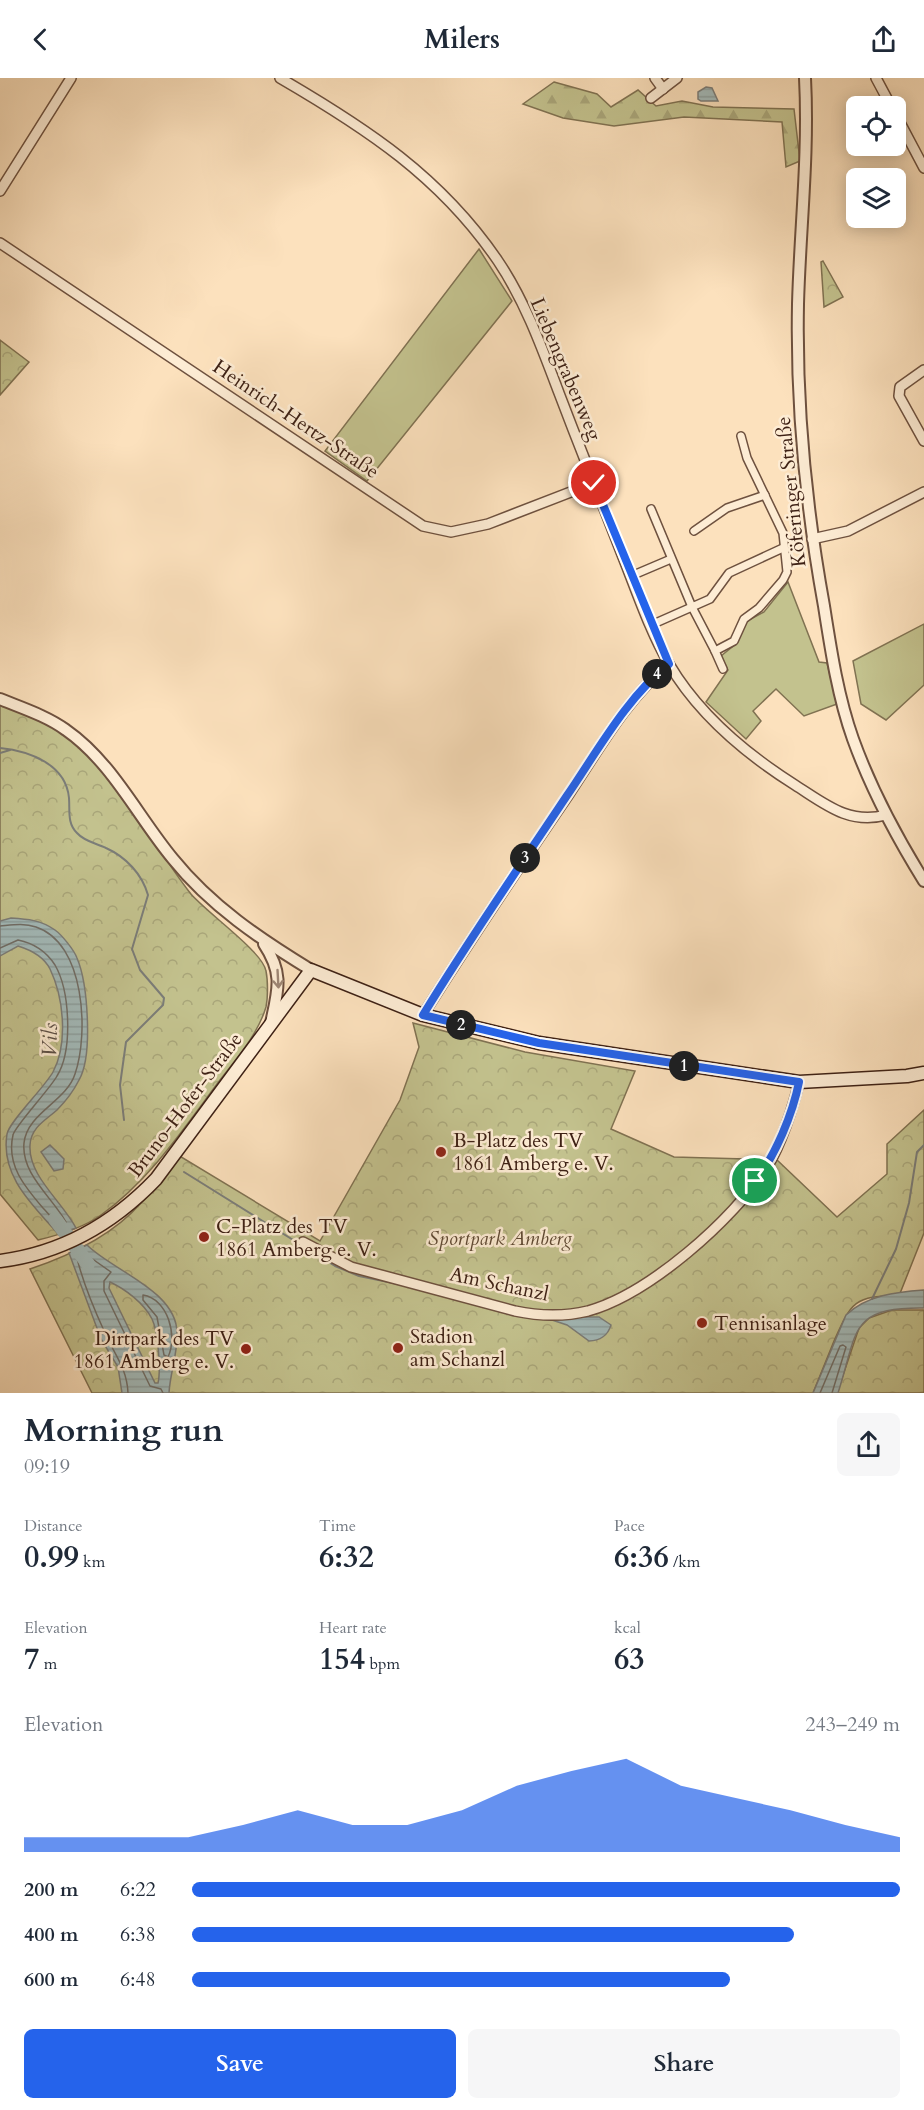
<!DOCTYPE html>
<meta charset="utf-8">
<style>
:root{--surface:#fff;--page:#f6f6f7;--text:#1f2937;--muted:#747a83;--accent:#2563eb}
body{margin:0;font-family:Cardo,serif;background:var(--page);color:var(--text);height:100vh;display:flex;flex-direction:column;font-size:22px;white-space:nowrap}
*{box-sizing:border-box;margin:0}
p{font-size:20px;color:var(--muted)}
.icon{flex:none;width:33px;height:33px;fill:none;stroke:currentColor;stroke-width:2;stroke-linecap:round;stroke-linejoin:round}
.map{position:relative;height:1315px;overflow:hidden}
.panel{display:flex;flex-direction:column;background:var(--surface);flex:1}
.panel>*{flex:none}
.fabs{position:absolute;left:846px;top:18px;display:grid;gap:12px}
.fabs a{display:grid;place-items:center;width:60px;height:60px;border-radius:9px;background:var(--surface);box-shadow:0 3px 15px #0003;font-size:30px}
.pin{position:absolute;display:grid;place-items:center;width:51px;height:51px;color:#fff;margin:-26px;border:3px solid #fff;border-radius:50%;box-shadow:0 2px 6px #0007}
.km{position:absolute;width:30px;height:30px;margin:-15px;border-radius:50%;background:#222;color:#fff;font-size:16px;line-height:30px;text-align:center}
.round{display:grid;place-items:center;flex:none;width:63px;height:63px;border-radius:9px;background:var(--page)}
.overview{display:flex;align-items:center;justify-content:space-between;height:102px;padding:0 24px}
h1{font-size:33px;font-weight:600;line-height:45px}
.figures{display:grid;grid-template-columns:repeat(3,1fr);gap:9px;height:102px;padding:6px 24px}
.figures div{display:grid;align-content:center}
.figures b{font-size:30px;font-weight:600}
.figures small{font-size:16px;font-weight:400}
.figures p{font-size:16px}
.chart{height:168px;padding:12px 24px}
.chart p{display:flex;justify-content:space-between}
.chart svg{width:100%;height:108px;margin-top:6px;fill:var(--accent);opacity:.7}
.button{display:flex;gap:12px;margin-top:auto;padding:12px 24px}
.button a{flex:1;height:69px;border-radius:9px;background:var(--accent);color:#fff;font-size:24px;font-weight:600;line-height:69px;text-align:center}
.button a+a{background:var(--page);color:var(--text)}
ul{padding:0 24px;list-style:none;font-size:20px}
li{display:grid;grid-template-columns:96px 72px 1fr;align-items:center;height:45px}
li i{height:15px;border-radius:8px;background:var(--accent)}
header{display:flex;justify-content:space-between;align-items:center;height:78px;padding:0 24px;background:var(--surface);font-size:27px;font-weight:600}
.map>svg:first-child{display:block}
.grass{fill:#c3c28e;stroke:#807252;stroke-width:1.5}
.forest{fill:url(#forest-firs);stroke:#807252;stroke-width:1.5}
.park{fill:url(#park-crowns);stroke:#807252;stroke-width:1.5}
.water{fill:url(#water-rules);stroke:#7b7d79;stroke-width:1.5;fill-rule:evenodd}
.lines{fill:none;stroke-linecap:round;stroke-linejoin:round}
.shore{stroke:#706e68;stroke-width:1.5}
.stream{stroke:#7b7d79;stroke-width:2}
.river{stroke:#a3bbbb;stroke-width:14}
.pedestrian-casing{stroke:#6e513f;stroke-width:10}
.minor-casing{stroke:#6e513f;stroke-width:12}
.tertiary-casing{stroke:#6e513f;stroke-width:14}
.secondary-casing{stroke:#3e2115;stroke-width:15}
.pedestrian{stroke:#fdecd4;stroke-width:7}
.minor{stroke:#fdecd4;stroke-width:9}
.tertiary{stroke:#fdecd4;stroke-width:10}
.secondary{stroke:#fdecd4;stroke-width:12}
.oneway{stroke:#9e8674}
.route-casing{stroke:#fff;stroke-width:12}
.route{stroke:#2563eb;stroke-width:8}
.poi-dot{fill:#8f2418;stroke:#fdecd4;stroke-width:2}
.labels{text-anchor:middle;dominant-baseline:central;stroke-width:5;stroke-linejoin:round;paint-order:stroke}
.street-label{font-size:20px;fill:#3e2115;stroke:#fdecd4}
.poi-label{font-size:20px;fill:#3e2115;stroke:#fdecd4;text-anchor:start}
.park-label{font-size:20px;font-style:italic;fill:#5f4933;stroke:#fdecd4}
.water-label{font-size:21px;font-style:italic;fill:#5c4f47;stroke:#fdecd4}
</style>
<header><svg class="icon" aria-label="back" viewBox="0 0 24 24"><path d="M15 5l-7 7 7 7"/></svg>Milers<svg class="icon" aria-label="share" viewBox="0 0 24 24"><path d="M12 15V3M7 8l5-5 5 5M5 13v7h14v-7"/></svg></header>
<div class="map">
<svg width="924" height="1315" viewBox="0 0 924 1315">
<defs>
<pattern id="forest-firs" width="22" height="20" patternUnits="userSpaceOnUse" patternTransform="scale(1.5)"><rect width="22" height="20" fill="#c3c28e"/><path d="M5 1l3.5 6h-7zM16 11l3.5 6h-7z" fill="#a9a67a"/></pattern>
<pattern id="park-crowns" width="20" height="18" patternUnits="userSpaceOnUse" patternTransform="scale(1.5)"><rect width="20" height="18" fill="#c3c28e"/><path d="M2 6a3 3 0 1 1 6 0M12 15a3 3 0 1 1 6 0" fill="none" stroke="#a9a67a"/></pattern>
<pattern id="water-rules" width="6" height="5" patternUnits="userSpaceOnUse" patternTransform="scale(1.5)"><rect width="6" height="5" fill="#a3bbbb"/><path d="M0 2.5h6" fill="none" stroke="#8da0a0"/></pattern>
</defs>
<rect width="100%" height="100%" fill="#fce1bd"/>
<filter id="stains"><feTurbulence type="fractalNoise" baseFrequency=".00333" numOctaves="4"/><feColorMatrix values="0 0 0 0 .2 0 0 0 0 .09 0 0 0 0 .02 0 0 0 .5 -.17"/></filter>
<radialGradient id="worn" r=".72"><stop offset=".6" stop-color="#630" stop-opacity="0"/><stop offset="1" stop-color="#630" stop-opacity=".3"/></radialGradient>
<g class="grass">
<polygon points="479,171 512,223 367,403 325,373"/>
<polygon points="788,504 819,584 827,585 837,626 804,638 776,611 753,633 761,643 746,661 706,624 728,592 721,578 737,565 747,543 764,534"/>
<polygon points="924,546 924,607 886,642 861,626 853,583"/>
</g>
<polygon class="forest" points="554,4 597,16 611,29 638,12 656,28 682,23 713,29 794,31 800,83 786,89 782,44 684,39 614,48 563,40 523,26"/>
<g class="park">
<polygon points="823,183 843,219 824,229 821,184"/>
<polygon points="0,262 29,284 0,317"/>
<path d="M0 624C15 630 32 635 46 643 114 681 145 758 191 816 207 835 263 874 266 893 268 903 268 919 266 929 258 956 237 980 220 1002 184 1050 150 1102 101 1137 83 1150 59 1157 38 1162L0 1116Z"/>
<path d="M413 945 525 974 635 993 611 1051 674 1079 777 1082 837 1139 887 1096V1066L924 1032V1155L899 1218C854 1217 851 1225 834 1263 827 1280 820 1298 813 1315H92L30 1191C69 1178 112 1158 141 1125 154 1110 165 1093 178 1077L320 1163 400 1022 419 969Z"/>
<polygon points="892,1232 924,1232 924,1315 837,1315 859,1250 869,1240"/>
</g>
<g class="water">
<polygon points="706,9 712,10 718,23 701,23 698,21 698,14"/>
<path d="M11 840C27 841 41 842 55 852 62 857 74 872 77 880 88 906 93 978 79 1002 74 1012 65 1024 57 1032 46 1042 31 1049 30 1067 28 1098 62 1123 76 1150L59 1157C34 1128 0 1099 7 1056 9 1044 44 1010 53 994 68 966 64 920 50 891 44 879 31 872 18 868L0 878V843Z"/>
<polygon points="50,1067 64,1081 63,1091 54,1093 41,1074"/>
<path d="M87 1167C113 1193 177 1213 177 1255 178 1275 170 1295 169 1315H122L118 1289 101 1261 69 1175ZM110 1204C125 1211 144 1225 152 1241 158 1253 161 1292 158 1305H155L109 1210Z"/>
<path d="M924 1212V1230C848 1229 858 1254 838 1315H813L846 1237C867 1217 896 1214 924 1212Z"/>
<path d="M580 1239H599L611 1247C608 1257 600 1263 589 1263L567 1247 552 1242Z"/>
</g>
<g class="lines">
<g class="shore">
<path d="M0 848C12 847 24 845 36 849 85 865 89 955 75 996 66 1024 27 1035 24 1065 21 1096 52 1119 66 1144L62 1149C55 1145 49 1136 43 1130 25 1109 6 1087 13 1057 14 1049 50 1011 57 998 73 972 70 913 55 887 46 873 33 865 18 862L0 870"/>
<path d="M143 1217C168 1221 178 1258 168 1279L164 1277 157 1239 143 1222Z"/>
<path d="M128 1315C127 1290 114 1276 105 1255 94 1231 83 1205 77 1180L84 1175 111 1194 104 1203V1213L150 1308 161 1311 163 1315"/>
<polyline points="820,1315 840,1268 843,1267 846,1269 832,1315"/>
</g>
<g class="stream">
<path d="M0 670C29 673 66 686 69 720 70 733 67 745 77 755 85 764 96 765 106 770 126 779 142 796 148 817L132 871 140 892 164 920 163 927 126 964 120 1007 124 1042"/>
<polyline points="0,675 10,672"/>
<polyline points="184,1094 335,1188 359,1198 398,1206"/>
<polyline points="872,1221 896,1171 909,1125 917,1074 924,1067"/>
<polyline points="517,1238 552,1242"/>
</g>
<polyline class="river" points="55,1141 88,1186"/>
<g class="pedestrian-casing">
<g id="pedestrian">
<polyline points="651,431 692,529 715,573"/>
<polyline points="694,453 727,430 765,417"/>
<polyline points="631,498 671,481"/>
<polyline points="651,547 710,521 729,495 783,470"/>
<polyline points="723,591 715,573 734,563 744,541 759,530 783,502 787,494 783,455 747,380 741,358"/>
</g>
</g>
<g class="minor-casing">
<g id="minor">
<path d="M280 0C366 50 441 99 498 183 525 223 542 270 559 315 580 370 602 425 623 479 637 514 650 553 669 586 699 637 746 676 795 707 825 726 849 747 886 737"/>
<polyline points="655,0 663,11"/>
<polyline points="876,0 891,28"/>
<polyline points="651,20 677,0"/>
<polyline points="896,37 924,90"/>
<polyline points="0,113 71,0"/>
<polyline points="0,165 423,448 451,454 488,446 594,405"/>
<polyline points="924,292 900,309 899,318 924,363"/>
<polyline points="812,461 848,453 924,414"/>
<path d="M423 937C470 862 519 789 569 716 599 671 627 620 669 586"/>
<path d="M303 1164 351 1189 515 1233C539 1238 563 1239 588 1233 649 1216 733 1142 767 1089 780 1069 794 1027 799 1004"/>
</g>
</g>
<g class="tertiary-casing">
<g id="tertiary">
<path d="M805 0C809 76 800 151 798 226 796 328 806 429 824 528 831 573 838 619 853 661 871 711 896 758 924 803"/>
<path d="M0 621C22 630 47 638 66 652 112 684 138 739 173 781 211 828 260 861 311 892"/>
<path d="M264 866C284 896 278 912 271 945"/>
</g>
</g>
<g class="secondary-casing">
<path id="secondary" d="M0 1183C63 1175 113 1146 156 1101L311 892 423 937 539 965 799 1004 907 998 924 995"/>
</g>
<use href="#pedestrian" class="pedestrian"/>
<use href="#minor" class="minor"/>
<use href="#tertiary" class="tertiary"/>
<use href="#secondary" class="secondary"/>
</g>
<defs><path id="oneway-shaft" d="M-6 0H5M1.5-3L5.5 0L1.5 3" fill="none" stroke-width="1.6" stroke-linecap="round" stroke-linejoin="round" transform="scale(1.5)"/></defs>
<use class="oneway" href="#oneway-shaft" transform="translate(278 901) rotate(87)"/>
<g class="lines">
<g class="route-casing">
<path id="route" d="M594 405 669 586C626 620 597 674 566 719 518 791 468 863 423 937L539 965 799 1004C793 1035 775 1079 755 1103"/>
</g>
<use href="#route" class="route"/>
</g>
<g class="poi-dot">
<circle cx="441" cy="1074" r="6"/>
<circle cx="204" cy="1159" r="6"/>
<circle cx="702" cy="1245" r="6"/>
<circle cx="398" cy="1270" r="6"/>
<circle cx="246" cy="1271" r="6"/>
</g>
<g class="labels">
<g class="street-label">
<text transform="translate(566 291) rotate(67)">Liebengrabenweg</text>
<text transform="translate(296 341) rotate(34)">Heinrich-Hertz-Straße</text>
<text transform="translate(791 414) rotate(-96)">Köferinger Straße</text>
<text transform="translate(185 1027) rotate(-53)">Bruno-Hofer-Straße</text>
<text transform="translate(499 1206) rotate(12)">Am Schanzl</text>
</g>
<g class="poi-label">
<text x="453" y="1062">B-Platz des TV<tspan x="453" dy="23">1861 Amberg e. V.</tspan></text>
<text x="216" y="1148">C-Platz des TV<tspan x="216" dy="23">1861 Amberg e. V.</tspan></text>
<text x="714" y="1245">Tennisanlage</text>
<text x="410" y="1258">Stadion<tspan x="410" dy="23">am Schanzl</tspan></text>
<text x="234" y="1260" text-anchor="end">Dirtpark des TV<tspan x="234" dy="23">1861 Amberg e. V.</tspan></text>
</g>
<g class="park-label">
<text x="500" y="1160">Sportpark Amberg</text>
</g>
<g class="water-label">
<text transform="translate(50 962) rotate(-88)">Vils</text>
</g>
</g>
<rect width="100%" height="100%" filter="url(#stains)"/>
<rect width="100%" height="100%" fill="url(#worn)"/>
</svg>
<div class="fabs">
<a><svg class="icon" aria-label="locate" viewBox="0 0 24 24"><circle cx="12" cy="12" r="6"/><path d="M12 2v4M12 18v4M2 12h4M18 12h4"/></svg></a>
<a><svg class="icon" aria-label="layers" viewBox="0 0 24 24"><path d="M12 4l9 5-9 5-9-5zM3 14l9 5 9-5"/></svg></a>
</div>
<div class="pin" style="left:755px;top:1103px;background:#1e9e55"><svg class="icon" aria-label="arrive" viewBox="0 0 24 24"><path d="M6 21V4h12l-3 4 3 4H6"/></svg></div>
<div class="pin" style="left:594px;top:405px;background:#d93025"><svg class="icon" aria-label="check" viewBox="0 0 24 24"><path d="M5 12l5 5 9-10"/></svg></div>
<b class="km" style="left:684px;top:988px">1</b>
<b class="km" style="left:461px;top:947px">2</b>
<b class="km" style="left:525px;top:780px">3</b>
<b class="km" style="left:657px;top:596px">4</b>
</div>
<section class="panel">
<div class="overview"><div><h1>Morning run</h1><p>09:19</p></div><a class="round"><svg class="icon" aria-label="share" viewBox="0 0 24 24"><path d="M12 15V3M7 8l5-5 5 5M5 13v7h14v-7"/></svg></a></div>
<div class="figures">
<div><p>Distance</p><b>0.99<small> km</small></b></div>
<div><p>Time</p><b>6:32</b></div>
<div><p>Pace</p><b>6:36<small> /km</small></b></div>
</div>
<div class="figures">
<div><p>Elevation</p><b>7<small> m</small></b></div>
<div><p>Heart rate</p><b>154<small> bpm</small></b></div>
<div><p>kcal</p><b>63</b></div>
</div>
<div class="chart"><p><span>Elevation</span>243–249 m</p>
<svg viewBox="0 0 160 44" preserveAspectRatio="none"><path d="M0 44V38L10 38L20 38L30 38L40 33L50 27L60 33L70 33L80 27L90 17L100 11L110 6L120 17L130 22L140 27L150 33L160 38V44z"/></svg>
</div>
<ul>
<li><b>200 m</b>6:22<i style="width:100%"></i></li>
<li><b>400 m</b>6:38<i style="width:85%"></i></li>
<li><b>600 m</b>6:48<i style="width:76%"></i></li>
</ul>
<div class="button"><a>Save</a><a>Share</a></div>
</section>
